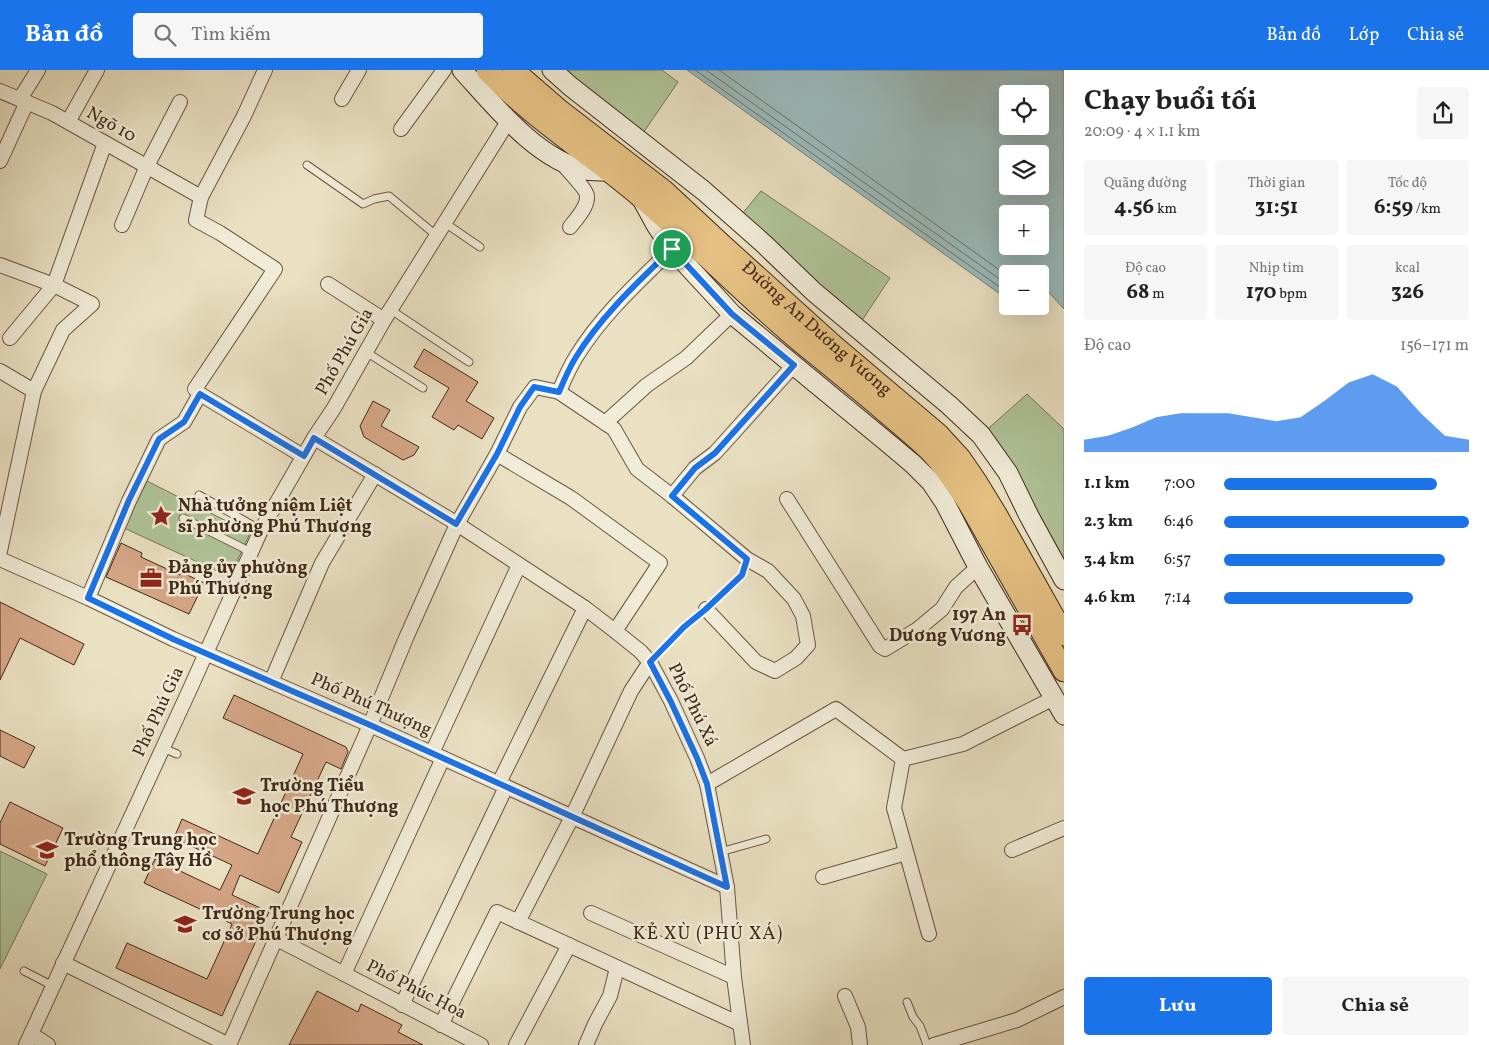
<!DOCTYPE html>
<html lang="vi">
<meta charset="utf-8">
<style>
:root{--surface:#fff;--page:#f6f6f6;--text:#222;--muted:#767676;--accent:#1a73e8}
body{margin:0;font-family:Vollkorn,serif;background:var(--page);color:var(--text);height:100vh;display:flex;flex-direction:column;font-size:19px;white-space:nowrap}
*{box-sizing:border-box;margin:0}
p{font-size:16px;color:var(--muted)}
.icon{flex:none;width:28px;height:28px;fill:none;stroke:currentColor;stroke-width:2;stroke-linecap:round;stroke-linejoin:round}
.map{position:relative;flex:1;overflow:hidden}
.drawer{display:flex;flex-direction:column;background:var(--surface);width:425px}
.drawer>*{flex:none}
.fabs{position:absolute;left:999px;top:15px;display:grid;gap:10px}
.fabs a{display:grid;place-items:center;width:50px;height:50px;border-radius:5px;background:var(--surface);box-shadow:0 5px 20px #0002;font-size:25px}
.pin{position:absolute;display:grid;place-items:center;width:42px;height:42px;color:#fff;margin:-21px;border:2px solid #fff;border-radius:50%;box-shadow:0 1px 5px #0007}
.round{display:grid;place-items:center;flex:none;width:52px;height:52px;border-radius:5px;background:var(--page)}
.headline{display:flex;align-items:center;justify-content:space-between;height:85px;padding:0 20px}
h1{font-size:28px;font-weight:700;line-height:38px}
.stats{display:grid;grid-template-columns:repeat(3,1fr);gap:8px;height:85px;padding:5px 20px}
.stats div{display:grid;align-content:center;border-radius:5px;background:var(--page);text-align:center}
.stats b{font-size:21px;font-weight:700}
.stats small{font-size:14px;font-weight:400}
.stats p{font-size:14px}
.chart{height:140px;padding:10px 20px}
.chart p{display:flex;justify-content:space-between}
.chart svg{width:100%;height:90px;margin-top:5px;fill:var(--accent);opacity:.7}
.button{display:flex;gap:10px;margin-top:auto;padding:10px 20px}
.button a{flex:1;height:58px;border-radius:5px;background:var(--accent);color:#fff;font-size:20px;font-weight:700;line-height:58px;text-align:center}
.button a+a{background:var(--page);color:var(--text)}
ul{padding:0 20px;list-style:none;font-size:16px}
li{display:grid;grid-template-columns:80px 60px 1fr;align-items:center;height:38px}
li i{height:12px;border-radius:6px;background:var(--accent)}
header{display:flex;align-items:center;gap:30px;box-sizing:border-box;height:70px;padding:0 25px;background:var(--accent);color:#fff}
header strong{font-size:24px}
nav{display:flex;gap:28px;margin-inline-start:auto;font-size:18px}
.search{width:350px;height:45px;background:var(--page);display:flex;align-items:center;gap:12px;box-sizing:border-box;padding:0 18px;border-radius:5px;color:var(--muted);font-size:19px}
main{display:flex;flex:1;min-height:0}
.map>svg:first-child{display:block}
.green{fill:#b0c499;stroke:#787658}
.water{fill:#9bbbbc;stroke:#77817a;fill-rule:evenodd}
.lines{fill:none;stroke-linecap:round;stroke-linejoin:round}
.shore{stroke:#6e726a;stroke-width:1}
.building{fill:#d6a787;stroke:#412918}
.lane-casing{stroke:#6b5743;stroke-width:9}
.street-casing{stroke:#6b5743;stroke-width:16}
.secondary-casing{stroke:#412918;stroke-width:21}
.primary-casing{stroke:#412918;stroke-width:23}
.lane{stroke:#f1ecd8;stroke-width:7}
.street{stroke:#f1ecd8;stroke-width:14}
.secondary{stroke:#f1ecd8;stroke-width:19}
.primary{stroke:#e5c082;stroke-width:21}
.route-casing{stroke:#fff;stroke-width:10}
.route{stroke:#1a73e8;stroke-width:6}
.labels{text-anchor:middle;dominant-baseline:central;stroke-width:5;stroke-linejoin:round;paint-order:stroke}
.street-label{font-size:18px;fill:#412918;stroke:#f1ecd8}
.poi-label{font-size:18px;font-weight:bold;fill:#412918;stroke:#f1ecd8;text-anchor:start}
.neighbourhood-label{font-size:19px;letter-spacing:1px;fill:#412918;stroke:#f1ecd8}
</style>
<header>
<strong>Bản đồ</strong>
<div class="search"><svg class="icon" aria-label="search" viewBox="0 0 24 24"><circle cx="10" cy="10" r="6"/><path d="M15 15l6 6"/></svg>Tìm kiếm</div>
<nav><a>Bản đồ</a><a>Lớp</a><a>Chia sẻ</a></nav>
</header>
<main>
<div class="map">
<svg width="1064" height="975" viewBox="0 0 1064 975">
<rect width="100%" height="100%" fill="#eae1c3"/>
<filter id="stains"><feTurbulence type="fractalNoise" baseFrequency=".004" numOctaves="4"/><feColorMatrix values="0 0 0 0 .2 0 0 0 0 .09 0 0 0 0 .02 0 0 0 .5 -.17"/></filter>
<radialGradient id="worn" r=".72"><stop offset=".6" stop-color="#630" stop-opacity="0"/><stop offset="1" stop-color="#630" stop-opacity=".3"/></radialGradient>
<g class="green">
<polygon points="553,0 662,0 678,12 639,69"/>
<polygon points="761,121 890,208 857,258 737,150"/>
<polygon points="1027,324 1064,359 1064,504 981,365"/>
<polygon points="147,411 250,463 230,507 124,458"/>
<polygon points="0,781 47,804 0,899"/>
</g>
<path class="water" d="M687 0H1064V239L1044 217 1040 221V204H1008L1007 229ZM1008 24H1040V56H1008ZM1008 84H1040V116H1008ZM1008 144H1040V176H1008Z"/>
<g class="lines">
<g class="shore">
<polyline points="695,0 1008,223"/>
<polyline points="706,0 1008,215"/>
<polyline points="719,0 1008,206"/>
</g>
</g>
<g class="building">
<polygon points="424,279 478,312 466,331 494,348 482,369 458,355 454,360 432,347 449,318 414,297"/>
<polygon points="373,331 390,340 381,356 419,377 414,385 403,390 364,367 360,356"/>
<polygon points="121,473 142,483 141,487 180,505 181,502 204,513 189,544 106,507"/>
<polygon points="0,532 84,574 74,595 20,568 0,610"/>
<polygon points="234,625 346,677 348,682 341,699 326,692 291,767 302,772 279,823 240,805 232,825 269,842 222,946 116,898 127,873 207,909 232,854 144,813 155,789 220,820 232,795 174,768 182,749 258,784 303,684 223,648"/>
<polygon points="0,660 35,677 24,698 0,686"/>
<polygon points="10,732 63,758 45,796 0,774 0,753"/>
<polygon points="317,921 358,942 361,934 402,955 398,962 423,975 289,975"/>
</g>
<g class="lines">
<g class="lane-casing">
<g id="lane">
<polyline points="307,95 363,134 374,129 389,126 437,166"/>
<polyline points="445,153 480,177"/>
<polyline points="391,240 469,292"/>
<polyline points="366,282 423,318"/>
<polyline points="199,425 261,460"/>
<polyline points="183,448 243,478 250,484"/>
<polyline points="650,592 684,557 706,539 742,505 747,489"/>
<polyline points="163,678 177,684"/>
<polyline points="720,782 766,769"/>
<polyline points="24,901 53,916"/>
<polyline points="907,932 913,947 920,956 927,975"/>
</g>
</g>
<g class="street-casing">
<g id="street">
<polyline points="265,0 244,46 201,127 196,150 220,163 275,199 195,319 200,324 303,386"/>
<polyline points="0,21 52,43 201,127"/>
<polyline points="20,29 38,0"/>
<polyline points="342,29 359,0"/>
<polyline points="68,52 97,0"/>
<polyline points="401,59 444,0"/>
<polyline points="0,91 27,32"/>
<path d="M561 92C566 98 587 120 587 126 588 137 576 149 570 157"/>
<polyline points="122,155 147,96 180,32"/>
<polyline points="0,195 54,215 10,268"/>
<polyline points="328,214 384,250"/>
<polyline points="0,301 34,321"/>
<path d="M559 322C564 310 569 298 576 287 601 246 638 212 672 179"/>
<polyline points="605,353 647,315 686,288 732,244"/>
<polyline points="314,368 451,450 585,538 615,561 640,581 650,592 671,631 697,688 707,714 727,817 734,907 743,975"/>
<polyline points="497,384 571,428 660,493 615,561"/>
<polyline points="672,426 695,398 715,383 794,295"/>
<polyline points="787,429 880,576 885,579 918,559 942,539 956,517 978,497"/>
<polyline points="0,481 34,321 63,260 92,234 54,215 105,73"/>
<polyline points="0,489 88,528 173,569 370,655 727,817"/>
<polyline points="88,528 129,431 159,369 184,352 200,324"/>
<polyline points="271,612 322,493 375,404"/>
<polyline points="432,683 519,495"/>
<polyline points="903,689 894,738 929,864"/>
<polyline points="499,713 585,538"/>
<polyline points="707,714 836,639 903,689 963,674 1054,628"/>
<polyline points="1012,780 1064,758"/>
<polyline points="823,807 906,783"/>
<polyline points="591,843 734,907"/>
<polyline points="518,852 572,747 631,621 650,592"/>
<polyline points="277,869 481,975"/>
<polyline points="63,893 229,975"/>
<polyline points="344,904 443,688"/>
<polyline points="845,926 858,957 860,975"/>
<polyline points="402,935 506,717"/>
<polyline points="441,955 497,842 740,954"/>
<polyline points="31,964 48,975"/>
<polyline points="26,975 190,619 261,460 314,368 334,338 384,250 509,50"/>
<polyline points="229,975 370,655 406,568 457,454 497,384 520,337 535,317 559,322 614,359 637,399 672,426 747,489 768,501 794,529 803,546 808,575 796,588 775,601 756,592 706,539"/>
<polyline points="516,975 569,875"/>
<polyline points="586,975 595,954 610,926 617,898"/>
<polyline points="934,975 1017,950 1064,927"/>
</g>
</g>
<g class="secondary-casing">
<g id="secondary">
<path d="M462 0C494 35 538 91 586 100 593 101 602 101 609 101"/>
<polyline points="552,0 570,16 704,121 764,174 814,222 949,335 981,365 1008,403 1029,446 1064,510"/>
<polyline points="644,133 656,155 672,179 732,244 888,373 913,394 931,412 945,433 978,497 1064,645"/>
</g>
</g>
<g class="primary-casing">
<g id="primary">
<path d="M487 0C533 49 591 84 642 128 697 175 747 227 802 273 828 294 855 316 881 338 898 353 916 367 932 383 946 398 957 415 968 432L1064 601"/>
<path id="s1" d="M513 0 558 39 663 120 721 174 834 276 938 364 960 388 977 413 996 444 1064 565"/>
</g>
</g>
<use href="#lane" class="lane"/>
<use href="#street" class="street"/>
<use href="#secondary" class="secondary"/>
<use href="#primary" class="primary"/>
</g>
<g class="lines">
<g class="route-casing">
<path id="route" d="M672 179 732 244 794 295 715 383 695 398 672 426 747 489 742 505 706 539 684 557 650 592 671 632 697 688 707 714 727 817 370 655 173 569 88 528 129 430 159 369 184 352 200 324 304 386 314 368 456 454 497 384 520 337 534 317 559 322C564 310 569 298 576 287 601 246 638 212 672 179Z"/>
</g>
<use href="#route" class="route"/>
</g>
<defs>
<g id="sight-bare" transform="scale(1.725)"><path d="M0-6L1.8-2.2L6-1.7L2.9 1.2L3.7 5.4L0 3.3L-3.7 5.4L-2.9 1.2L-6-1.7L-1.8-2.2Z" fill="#8f2418" stroke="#f1ecd8" stroke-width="2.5" paint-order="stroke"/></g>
<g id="office-bare" transform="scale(1.725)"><path d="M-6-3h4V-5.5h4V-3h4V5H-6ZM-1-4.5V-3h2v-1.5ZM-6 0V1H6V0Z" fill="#8f2418" stroke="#f1ecd8" stroke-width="2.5" paint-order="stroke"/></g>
<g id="bus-bare" transform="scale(1.725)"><path d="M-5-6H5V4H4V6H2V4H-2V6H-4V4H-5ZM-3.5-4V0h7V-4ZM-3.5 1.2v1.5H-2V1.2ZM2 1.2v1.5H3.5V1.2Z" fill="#8f2418" stroke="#f1ecd8" stroke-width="2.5" paint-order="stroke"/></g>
<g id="school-bare" transform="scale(1.725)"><path d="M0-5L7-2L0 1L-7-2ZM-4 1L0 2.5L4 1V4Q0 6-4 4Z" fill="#8f2418" stroke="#f1ecd8" stroke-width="2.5" paint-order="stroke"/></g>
</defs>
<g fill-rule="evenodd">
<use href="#sight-bare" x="161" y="446"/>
<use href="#office-bare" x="151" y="508"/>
<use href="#bus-bare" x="1022" y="555"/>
<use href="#school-bare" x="244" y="726"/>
<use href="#school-bare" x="47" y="780"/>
<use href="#school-bare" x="185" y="854"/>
</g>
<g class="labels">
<g class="street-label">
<text transform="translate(111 55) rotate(29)">Ngõ 10</text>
<text stroke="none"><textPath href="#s1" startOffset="399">Đường An Dương Vương</textPath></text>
<text transform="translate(345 282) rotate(-60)">Phố Phú Gia</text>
<text transform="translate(371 635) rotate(24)">Phố Phú Thượng</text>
<text transform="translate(692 635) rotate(64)">Phố Phú Xá</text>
<text transform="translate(159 642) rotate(-65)">Phố Phú Gia</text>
<text transform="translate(416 920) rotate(27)">Phố Phúc Hoa</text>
</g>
<g class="poi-label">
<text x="178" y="436">Nhà tưởng niệm Liệt<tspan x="178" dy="21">sĩ phường Phú Thượng</tspan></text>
<text x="168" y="498">Đảng ủy phường<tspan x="168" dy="21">Phú Thượng</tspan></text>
<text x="1006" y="545" text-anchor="end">197 An<tspan x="1006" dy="21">Dương Vương</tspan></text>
<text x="260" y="716">Trường Tiểu<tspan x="260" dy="21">học Phú Thượng</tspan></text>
<text x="64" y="770">Trường Trung học<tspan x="64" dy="21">phổ thông Tây Hồ</tspan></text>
<text x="202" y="844">Trường Trung học<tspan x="202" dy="21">cơ sở Phú Thượng</tspan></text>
</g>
<g class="neighbourhood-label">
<text x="708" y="864">KẺ XÙ (PHÚ XÁ)</text>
</g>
</g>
<rect width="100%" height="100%" filter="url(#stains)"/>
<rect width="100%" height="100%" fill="url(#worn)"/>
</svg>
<div class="fabs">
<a><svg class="icon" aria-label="locate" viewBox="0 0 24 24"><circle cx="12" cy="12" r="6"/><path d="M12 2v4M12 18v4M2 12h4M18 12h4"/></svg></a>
<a><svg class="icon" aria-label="layers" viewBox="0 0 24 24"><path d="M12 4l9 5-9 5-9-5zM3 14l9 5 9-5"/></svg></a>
<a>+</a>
<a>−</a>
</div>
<div class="pin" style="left:672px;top:179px;background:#1e9e55"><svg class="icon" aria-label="arrive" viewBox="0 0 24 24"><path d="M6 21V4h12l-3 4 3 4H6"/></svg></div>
</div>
<section class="drawer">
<div class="headline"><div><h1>Chạy buổi tối</h1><p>20:09 · 4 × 1.1 km</p></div><a class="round"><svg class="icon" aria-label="share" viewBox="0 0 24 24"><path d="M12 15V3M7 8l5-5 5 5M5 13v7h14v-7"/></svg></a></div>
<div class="stats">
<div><p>Quãng đường</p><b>4.56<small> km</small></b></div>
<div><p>Thời gian</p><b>31:51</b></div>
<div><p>Tốc độ</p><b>6:59<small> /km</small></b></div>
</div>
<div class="stats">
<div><p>Độ cao</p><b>68<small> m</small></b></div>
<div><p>Nhịp tim</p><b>170<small> bpm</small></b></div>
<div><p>kcal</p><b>326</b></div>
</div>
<div class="chart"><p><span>Độ cao</span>156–171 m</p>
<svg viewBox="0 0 160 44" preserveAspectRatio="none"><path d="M0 44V38L10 36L20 32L30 27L40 25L50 25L60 25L70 27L80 29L90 27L100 19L110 10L120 6L130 12L140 25L150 36L160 38V44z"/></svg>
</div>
<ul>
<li><b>1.1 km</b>7:00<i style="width:87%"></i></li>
<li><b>2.3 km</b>6:46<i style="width:100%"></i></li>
<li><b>3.4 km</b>6:57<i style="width:90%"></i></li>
<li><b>4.6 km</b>7:14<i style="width:77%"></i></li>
</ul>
<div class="button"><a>Lưu</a><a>Chia sẻ</a></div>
</section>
</main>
